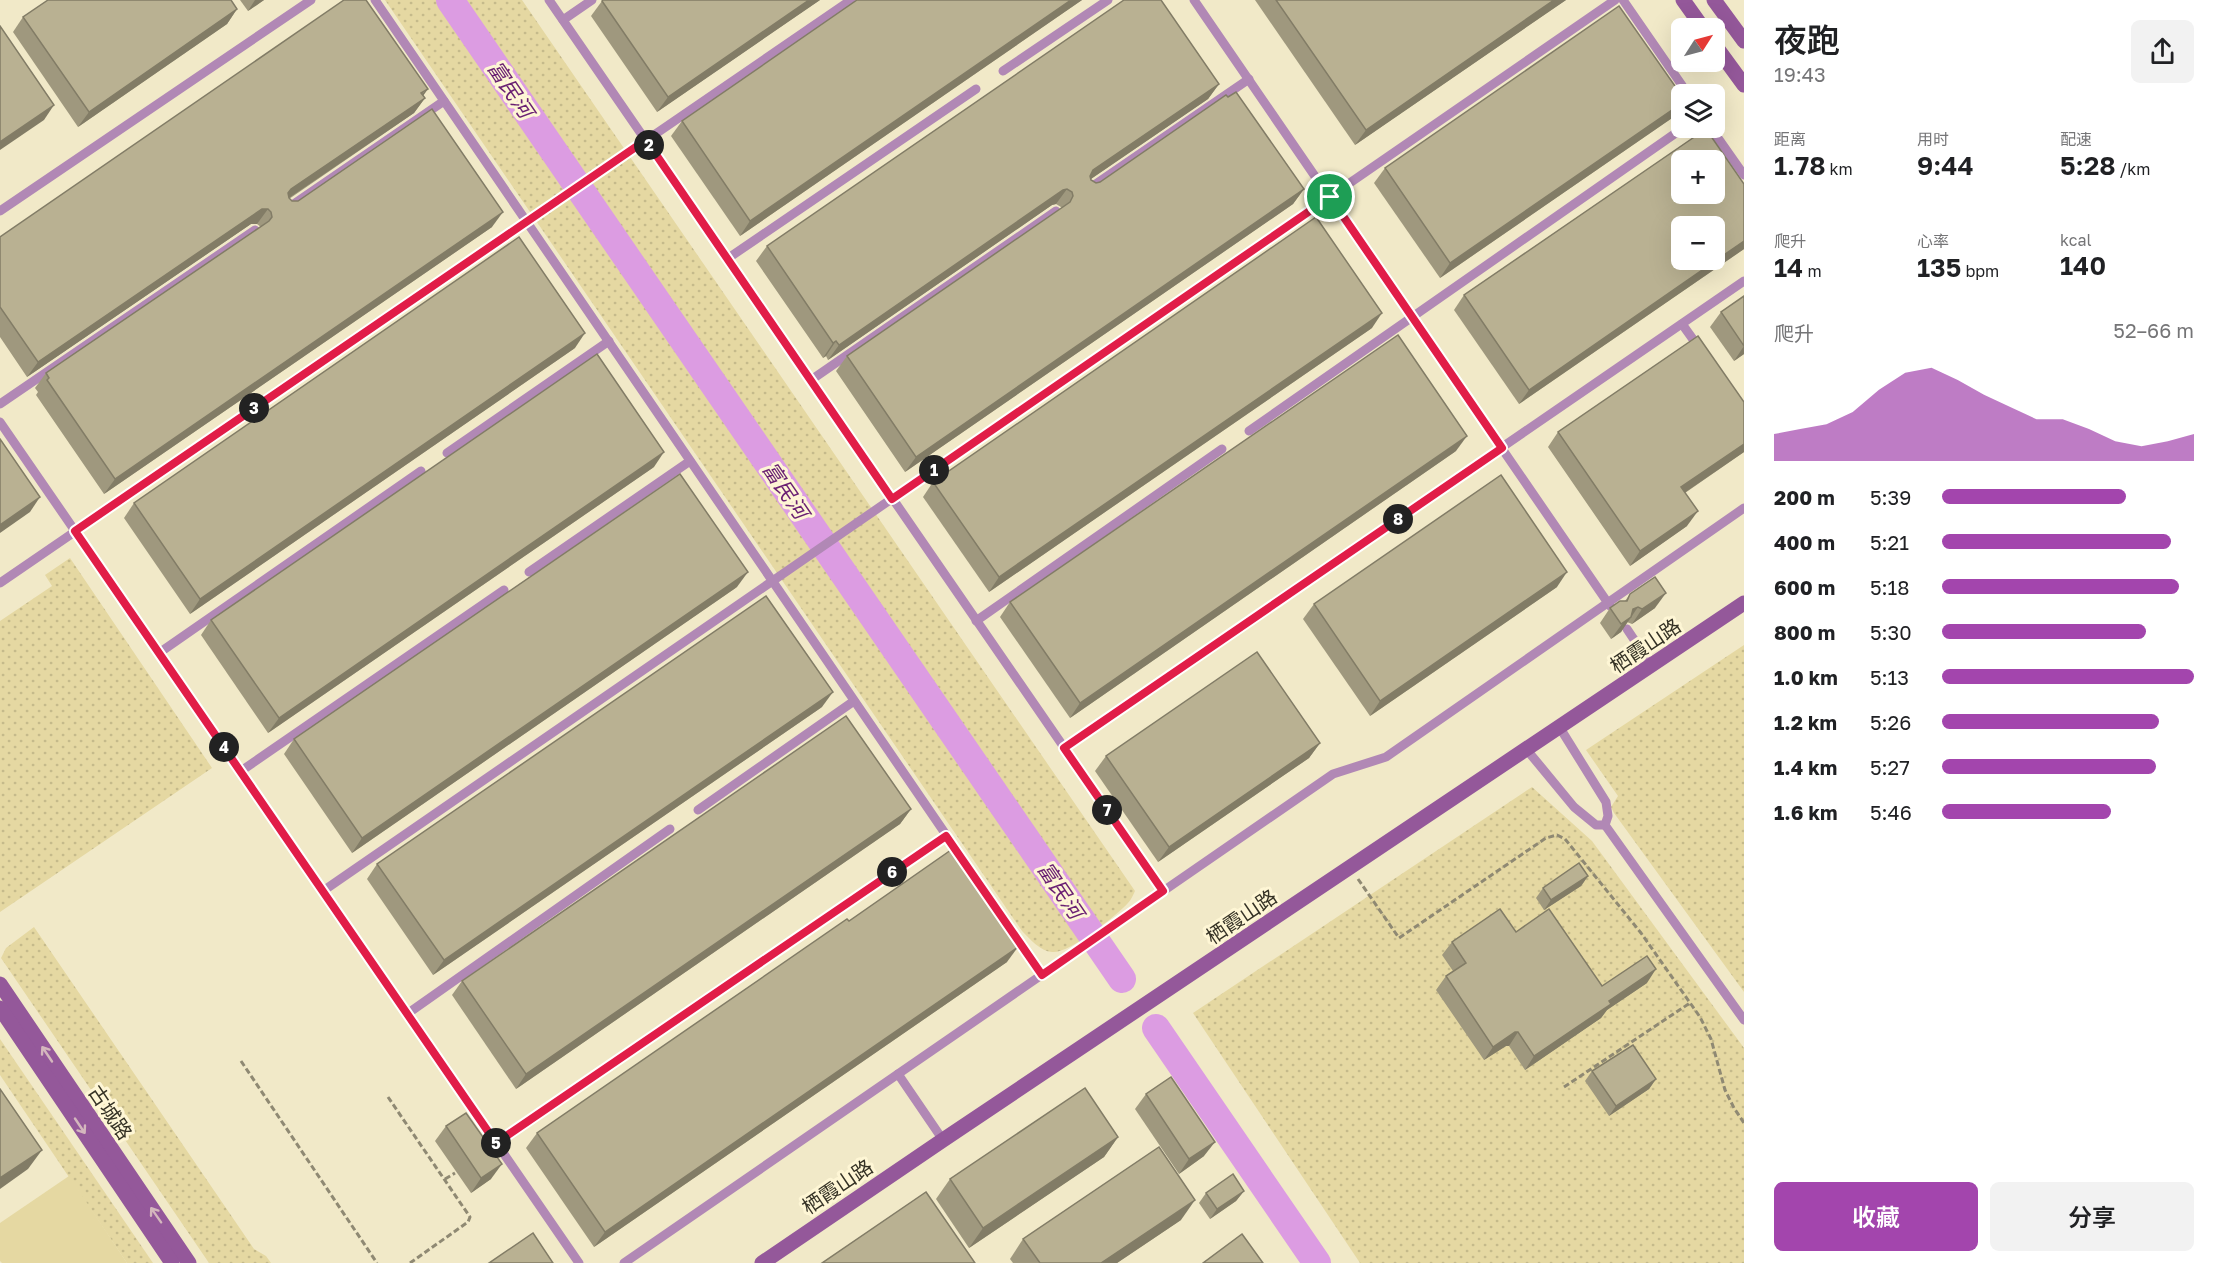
<!DOCTYPE html>
<html lang="zh">
<meta charset="utf-8">
<style>
:root{--surface:#fff;--page:#f2f2f2;--text:#202124;--muted:#757577;--accent:#a345ad}
body{margin:0;font-family:"Golos Text","Noto Sans SC",sans-serif;background:var(--page);color:var(--text);height:100vh;display:flex;flex-direction:column;font-size:22px;white-space:nowrap}
*{box-sizing:border-box;margin:0}
p{font-size:20px;color:var(--muted)}
.icon{flex:none;width:33px;height:33px;fill:none;stroke:currentColor;stroke-width:2;stroke-linecap:round;stroke-linejoin:round}
.map{position:relative;flex:1;overflow:hidden}
.panel{display:flex;flex-direction:column;background:var(--surface);width:480px}
.panel>*{flex:none}
.needle{width:39px;rotate:54deg}
.fabs{position:absolute;left:1671px;top:18px;display:grid;gap:12px}
.fabs a{display:grid;place-items:center;width:54px;height:54px;border-radius:9px;background:var(--surface);box-shadow:0 6px 24px #0002;font-size:30px}
.pin{position:absolute;display:grid;place-items:center;width:51px;height:51px;color:#fff;margin:-26px;border:3px solid #fff;border-radius:50%;box-shadow:0 2px 6px #0007}
.km{position:absolute;width:30px;height:30px;margin:-15px;border-radius:50%;background:#222;color:#fff;font-size:16px;line-height:30px;text-align:center}
.round{display:grid;place-items:center;flex:none;width:63px;height:63px;border-radius:9px;background:var(--page)}
.headline{display:flex;align-items:center;justify-content:space-between;height:102px;padding:0 30px}
h1{font-size:33px;font-weight:600;line-height:45px}
.figures{display:grid;grid-template-columns:repeat(3,1fr);gap:9px;height:102px;padding:6px 30px}
.figures div{display:grid;align-content:center}
.figures b{font-size:26px;font-weight:600}
.figures small{font-size:16px;font-weight:400}
.figures p{font-size:16px}
.chart{height:168px;padding:12px 30px}
.chart p{display:flex;justify-content:space-between}
.chart svg{width:100%;height:108px;margin-top:6px;fill:var(--accent);opacity:.7}
.action{display:flex;gap:12px;margin-top:auto;padding:12px 30px}
.action a{flex:1;height:69px;border-radius:9px;background:var(--accent);color:#fff;font-size:24px;font-weight:600;line-height:69px;text-align:center}
.action a+a{background:var(--page);color:var(--text)}
ul{padding:0 30px;list-style:none;font-size:20px}
li{display:grid;grid-template-columns:96px 72px 1fr;align-items:center;height:45px}
li i{height:15px;border-radius:8px;background:var(--accent)}
main{display:flex;flex:1;min-height:0}
.map>svg:first-child{display:block}
.grass{fill:url(#grass-dots)}
.garden{fill:#e5d8a2}
.lines{fill:none;stroke-linecap:round;stroke-linejoin:round}
.river{stroke:#dc9ce2;stroke-width:28}
.path{stroke:#8f8973;stroke-width:3;stroke-dasharray:6 3;stroke-linecap:butt}
.lane{stroke:#b188b5;stroke-width:9}
.secondary{stroke:#94589a;stroke-width:15}
.wall{fill:#9f987e}
.shaded-wall{fill:#827c66}
.building{fill:#b9b192;stroke:#827c66;stroke-width:1.5;fill-rule:evenodd}
.oneway{stroke:#d4b7bd}
.route-casing{stroke:#fff;stroke-width:12}
.route{stroke:#e11d48;stroke-width:8}
.labels{text-anchor:middle;dominant-baseline:central;stroke-width:6;stroke-linejoin:round;paint-order:stroke}
.street-label{font-size:20px;fill:#353225;stroke:#fef6d5}
.water-label{font-size:21px;font-style:italic;fill:#6b2173;stroke:#fef6d5}
</style>
<main>
<div class="map">
<svg width="1744" height="1263" viewBox="0 0 1744 1263">
<defs>
<pattern id="grass-dots" width="8" height="8" patternUnits="userSpaceOnUse" patternTransform="scale(1.5)"><rect width="8" height="8" fill="#e5d8a2"/><path d="M2 2h.1M6 6h.1" fill="none" stroke="#c5ba8b" stroke-width="1.8" stroke-linecap="round"/></pattern>
</defs>
<rect width="100%" height="100%" fill="#f1e9c8"/>
<g class="grass">
<path d="M385 0H522L1135 891C1133 895 1131 900 1128 903 1116 916 1069 954 1052 952 1040 951 1030 939 1022 931Z"/>
<polygon points="70,558 212,768 0,912 0,621 52,586 45,575"/>
<polygon points="1744,645 1744,992 1614,813 1611,807 1618,796 1586,750"/>
<polygon points="1532,787 1592,841 1744,1048 1744,1263 1360,1263 1193,1013"/>
<polygon points="34,927 254,1249 266,1256 271,1263 209,1263 1,958 6,948"/>
<polygon points="0,1039 153,1263 127,1263 0,1075"/>
</g>
<polygon class="garden" points="69,1176 127,1263 2,1263 0,1261 0,1223"/>
<g class="lines">
<g class="river">
<polyline points="450,0 1122,979"/>
<polyline points="1156,1028 1317,1263"/>
</g>
<g class="path">
<polyline points="1358,879 1399,938 1546,838 1557,835 1565,839 1641,933 1700,1017 1711,1039 1725,1090 1734,1108 1744,1123"/>
<polyline points="241,1061 377,1263"/>
<polyline points="1564,1087 1690,1003"/>
<polyline points="388,1097 470,1217 468,1222 410,1263"/>
<polyline points="445,1179 455,1173"/>
</g>
<g class="lane">
<polyline points="375,0 1042,975"/>
<polyline points="549,0 1163,891"/>
<polyline points="1194,0 1610,606"/>
<polyline points="1623,0 1688,94"/>
<polyline points="563,20 592,0"/>
<polyline points="1003,71 1108,0"/>
<polyline points="1711,128 1744,175"/>
<polyline points="1090,188 1249,79"/>
<polyline points="288,208 444,101"/>
<polyline points="0,211 311,0"/>
<polyline points="727,259 976,89"/>
<polyline points="1682,324 1700,349"/>
<polyline points="811,380 1056,211"/>
<polyline points="0,404 255,230"/>
<polyline points="0,422 579,1263"/>
<polyline points="1249,431 1683,128"/>
<polyline points="447,453 609,341"/>
<polyline points="529,572 690,461"/>
<polyline points="0,583 851,0"/>
<polyline points="976,621 1222,449"/>
<polyline points="1627,629 1651,665"/>
<polyline points="159,653 421,471"/>
<polyline points="1064,748 1744,281"/>
<polyline points="1527,750 1574,807 1596,825 1605,825 1608,816 1606,802 1560,728"/>
<polyline points="241,771 504,590"/>
<polyline points="698,810 854,701"/>
<polyline points="1605,825 1744,1020"/>
<polyline points="323,891 1615,0"/>
<polyline points="407,1014 670,829"/>
<polyline points="898,1074 943,1140"/>
<polyline points="496,1143 946,836"/>
<polyline points="624,1263 1333,774 1386,757 1744,508"/>
</g>
<g class="secondary">
<polyline points="1683,0 1703,28"/>
<polyline points="1714,0 1744,41"/>
<polyline points="1714,44 1744,85"/>
<polyline points="0,984 189,1263"/>
<polyline points="0,1008 172,1263"/>
<polyline points="762,1263 943,1140 1744,603"/>
</g>
</g>
<g class="wall">
<polygon points="240,0 264,0 248,11"/>
<polygon points="820,0 657,112 591,16 602,1"/>
<polygon points="857,0 1082,0 740,236 671,136 682,121"/>
<polygon points="1255,0 1566,0 1355,145"/>
<polygon points="237,9 227,24 78,127 13,32 23,17"/>
<polygon points="1219,84 1208,99 1091,179 1091,180 1096,183 1304,189 1293,204 905,472 836,371 847,356 1062,208 1061,207 1056,204 1052,205 828,360 826,356 823,358 756,261 767,246"/>
<polygon points="423,96 425,98 414,113 289,199 292,201 492,227 104,494 36,395 38,392 35,388 46,373 261,227 257,224 251,224 27,377 0,337 0,237"/>
<polygon points="1682,96 1682,106 1675,116 1440,278 1374,183 1385,168"/>
<polygon points="1744,184 1744,249 1519,404 1454,310 1464,295"/>
<polygon points="1744,296 1744,354 1734,361 1710,327 1721,312"/>
<polygon points="1372,328 989,592 923,497 933,482"/>
<polygon points="575,348 190,614 124,518 134,503"/>
<polygon points="1744,402 1744,452 1685,493 1687,526 1630,566 1548,447 1558,432"/>
<polygon points="1456,451 1070,718 1000,617 1010,602"/>
<polygon points="654,467 268,733 201,635 211,620"/>
<polygon points="737,587 352,853 284,754 294,739"/>
<polygon points="1557,587 1370,716 1303,619 1314,604"/>
<polygon points="1630,594 1655,608 1632,624 1627,622 1621,632 1611,639 1600,623 1610,608 1625,601"/>
<polygon points="822,707 433,975 367,879 377,864"/>
<polygon points="1320,743 1309,758 1158,862 1095,771 1106,756"/>
<polygon points="911,809 900,824 516,1089 452,995 462,981"/>
<polygon points="1588,876 1581,886 1544,910 1536,898 1543,888"/>
<polygon points="849,921 1007,962 594,1247 526,1148 537,1133"/>
<polygon points="1516,932 1602,986 1647,983 1607,1010 1601,1018 1525,1070 1509,1046 1506,1046 1484,1060 1436,990 1446,976 1453,971 1442,955 1452,942"/>
<polygon points="1592,1071 1656,1079 1649,1089 1609,1116 1585,1081"/>
<polygon points="1146,1094 1204,1156 1179,1174 1135,1109"/>
<polygon points="446,1126 491,1179 471,1193 435,1141"/>
<polygon points="1118,1137 1104,1157 969,1248 936,1199 950,1179"/>
<polygon points="1244,1191 1236,1201 1210,1219 1199,1203 1206,1193"/>
<polygon points="1181,1220 1117,1263 1013,1263 1010,1259 1023,1239"/>
</g>
<g class="shaded-wall">
<polygon points="255,0 264,0 248,11"/>
<polygon points="809,0 820,0 657,112 668,97"/>
<polygon points="1071,0 1082,0 740,236 750,221"/>
<polygon points="1554,0 1566,0 1355,145 1366,130"/>
<polygon points="237,9 227,24 78,127 89,112"/>
<polygon points="1219,84 1208,99 1082,185 1093,170"/>
<polygon points="428,89 418,103 425,98 414,113 280,204 291,189"/>
<polygon points="1682,103 1682,106 1675,116 1440,278 1450,263"/>
<polygon points="54,105 44,120 0,150 0,142"/>
<polygon points="1067,189 1056,204 1052,205 828,360 839,345 1063,190"/>
<polygon points="1304,189 1293,204 905,472 916,457"/>
<polygon points="262,209 268,209 257,224 251,224 27,377 38,362"/>
<polygon points="503,212 492,227 104,494 115,479"/>
<polygon points="1744,241 1744,249 1519,404 1529,390"/>
<polygon points="1382,313 1372,328 989,592 999,577"/>
<polygon points="585,333 575,348 190,614 200,599"/>
<polygon points="836,341 826,356 823,358 833,343"/>
<polygon points="1744,346 1744,354 1734,361"/>
<polygon points="1467,436 1456,451 1070,718 1080,703"/>
<polygon points="1744,444 1744,452 1671,502 1681,487"/>
<polygon points="664,452 654,467 268,733 279,718"/>
<polygon points="40,497 30,512 0,533 0,525"/>
<polygon points="1698,511 1687,526 1630,566 1640,551"/>
<polygon points="748,572 737,587 352,853 362,838"/>
<polygon points="1567,572 1557,587 1370,716 1380,701"/>
<polygon points="1666,593 1655,608 1632,624 1642,609"/>
<polygon points="1638,607 1621,632 1611,639 1633,609"/>
<polygon points="833,692 822,707 433,975 444,960"/>
<polygon points="1320,743 1309,758 1158,862 1169,847"/>
<polygon points="911,809 900,824 516,1089 526,1074"/>
<polygon points="1588,876 1581,886 1544,910 1551,900"/>
<polygon points="1018,947 1007,962 594,1247 605,1232"/>
<polygon points="1656,969 1647,983 1607,1010 1601,1018 1525,1070 1534,1056 1609,1001"/>
<polygon points="1515,1032 1518,1032 1509,1046 1506,1046 1484,1060 1493,1047"/>
<polygon points="1656,1079 1649,1089 1609,1116 1616,1106"/>
<polygon points="1118,1137 1104,1157 969,1248 983,1228"/>
<polygon points="1215,1142 1204,1156 1179,1174 1189,1159"/>
<polygon points="42,1150 28,1169 0,1189 0,1178"/>
<polygon points="502,1164 491,1179 471,1193 481,1178"/>
<polygon points="1244,1191 1236,1201 1210,1219 1217,1209"/>
<polygon points="1195,1200 1181,1220 1117,1263 1101,1263"/>
</g>
<g class="building">
<polygon points="48,0 231,0 237,9 89,112 23,17"/>
<polygon points="344,0 366,0 428,89 421,93 425,98 291,189 288,193 289,198 292,201 298,201 432,109 503,212 115,479 47,380 49,378 46,373 269,221 272,217 271,212 268,209 262,209 38,362 0,307 0,237"/>
<polygon points="603,0 809,0 668,97 602,1"/>
<polygon points="857,0 1071,0 750,221 682,121"/>
<polygon points="1124,0 1161,0 1219,84 1093,170 1090,176 1091,180 1096,183 1100,182 1226,95 1228,97 1236,92 1304,189 916,457 847,356 1070,202 1073,196 1072,192 1067,189 1063,190 839,345 836,341 833,343 767,246"/>
<polygon points="1276,0 1554,0 1366,130"/>
<polygon points="1619,6 1682,96 1682,103 1450,263 1385,168"/>
<polygon points="0,26 54,105 0,142"/>
<path d="M1706 129 1744 184V241L1529 390 1464 295ZM1682 160H1714V194H1682ZM1682 226H1714V260H1682Z"/>
<polygon points="1316,217 1382,313 999,577 933,482"/>
<polygon points="519,237 585,333 200,599 134,503"/>
<polygon points="1744,296 1744,346 1721,312"/>
<polygon points="1398,335 1467,436 1080,703 1010,602"/>
<polygon points="1698,336 1744,402 1744,444 1681,487 1698,511 1640,551 1558,432"/>
<polygon points="597,354 664,452 279,718 211,620"/>
<polygon points="0,439 40,497 0,525"/>
<polygon points="680,474 748,572 362,838 294,739"/>
<polygon points="1501,475 1567,572 1380,701 1314,604"/>
<polygon points="1655,577 1666,593 1642,609 1638,607 1633,609 1631,617 1621,624 1610,608 1620,601 1627,601 1630,594"/>
<polygon points="766,596 833,692 444,960 377,864"/>
<polygon points="1257,652 1320,743 1169,847 1106,756"/>
<polygon points="846,716 911,809 526,1074 462,981"/>
<polygon points="951,850 1018,947 605,1232 537,1133 847,919 849,921"/>
<polygon points="1579,863 1588,876 1551,900 1543,888"/>
<polygon points="1500,909 1516,932 1549,909 1602,986 1647,956 1656,969 1609,1001 1611,1004 1534,1056 1518,1032 1515,1032 1493,1047 1446,976 1466,963 1452,942"/>
<polygon points="1633,1045 1656,1079 1616,1106 1592,1071"/>
<polygon points="1171,1077 1215,1142 1189,1159 1146,1094"/>
<polygon points="1085,1088 1118,1137 983,1228 950,1179"/>
<polygon points="0,1089 42,1150 0,1178"/>
<polygon points="466,1113 502,1164 481,1178 446,1126"/>
<polygon points="1159,1147 1195,1200 1101,1263 1040,1263 1023,1239"/>
<polygon points="1233,1174 1244,1191 1217,1209 1206,1193"/>
<polygon points="926,1192 975,1263 822,1263"/>
<polygon points="533,1233 553,1263 489,1263"/>
<polygon points="1242,1234 1263,1263 1203,1263"/>
</g>
<defs><path id="oneway-shaft" d="M-6 0H5M1.5-3L5.5 0L1.5 3" fill="none" stroke-width="1.6" stroke-linecap="round" stroke-linejoin="round" transform="scale(1.5)"/></defs>
<g class="oneway">
<use href="#oneway-shaft" transform="translate(47 1054) rotate(-124)"/>
<use href="#oneway-shaft" transform="translate(80 1126) rotate(56)"/>
<use href="#oneway-shaft" transform="translate(156 1215) rotate(-125)"/>
</g>
<g class="lines">
<g class="route-casing">
<polygon id="route" points="646,140 892,499 1330,197 1502,448 1064,748 1163,891 1042,975 946,836 496,1143 75,531"/>
</g>
<use href="#route" class="route"/>
</g>
<g class="labels">
<g class="street-label">
<text transform="translate(1645 645) rotate(-34)">栖霞山路</text>
<text transform="translate(1241 916) rotate(-34)">栖霞山路</text>
<text transform="translate(111 1112) rotate(56)">古城路</text>
<text transform="translate(837 1186) rotate(-34)">栖霞山路</text>
</g>
<g class="water-label">
<text transform="translate(511 89) rotate(56)">富民河</text>
<text transform="translate(786 490) rotate(56)">富民河</text>
<text transform="translate(1061 890) rotate(56)">富民河</text>
</g>
</g>
</svg>
<div class="fabs">
<a><svg class="needle" viewBox="-14 -14 28 28"><path d="M0-13l5 13h-10z" fill="#e53935"/><path d="M0 13l5-13h-10z" fill="#757577"/></svg></a>
<a><svg class="icon" aria-label="layers" viewBox="0 0 24 24"><path d="M12 4l9 5-9 5-9-5zM3 14l9 5 9-5"/></svg></a>
<a>+</a>
<a>−</a>
</div>
<div class="pin" style="left:1330px;top:197px;background:#1e9e55"><svg class="icon" aria-label="arrive" viewBox="0 0 24 24"><path d="M6 21V4h12l-3 4 3 4H6"/></svg></div>
<b class="km" style="left:934px;top:470px">1</b>
<b class="km" style="left:649px;top:145px">2</b>
<b class="km" style="left:254px;top:408px">3</b>
<b class="km" style="left:224px;top:747px">4</b>
<b class="km" style="left:496px;top:1143px">5</b>
<b class="km" style="left:892px;top:872px">6</b>
<b class="km" style="left:1107px;top:810px">7</b>
<b class="km" style="left:1398px;top:519px">8</b>
</div>
<section class="panel">
<div class="headline"><div><h1>夜跑</h1><p>19:43</p></div><a class="round"><svg class="icon" aria-label="share" viewBox="0 0 24 24"><path d="M12 15V3M7 8l5-5 5 5M5 13v7h14v-7"/></svg></a></div>
<div class="figures">
<div><p>距离</p><b>1.78<small> km</small></b></div>
<div><p>用时</p><b>9:44</b></div>
<div><p>配速</p><b>5:28<small> /km</small></b></div>
</div>
<div class="figures">
<div><p>爬升</p><b>14<small> m</small></b></div>
<div><p>心率</p><b>135<small> bpm</small></b></div>
<div><p>kcal</p><b>140</b></div>
</div>
<div class="chart"><p><span>爬升</span>52–66 m</p>
<svg viewBox="0 0 160 44" preserveAspectRatio="none"><path d="M0 44V33L10 31L20 29L30 24L40 15L50 8L60 6L70 11L80 17L90 22L100 27L110 27L120 31L130 36L140 38L150 36L160 33V44z"/></svg>
</div>
<ul>
<li><b>200 m</b>5:39<i style="width:73%"></i></li>
<li><b>400 m</b>5:21<i style="width:91%"></i></li>
<li><b>600 m</b>5:18<i style="width:94%"></i></li>
<li><b>800 m</b>5:30<i style="width:81%"></i></li>
<li><b>1.0 km</b>5:13<i style="width:100%"></i></li>
<li><b>1.2 km</b>5:26<i style="width:86%"></i></li>
<li><b>1.4 km</b>5:27<i style="width:85%"></i></li>
<li><b>1.6 km</b>5:46<i style="width:67%"></i></li>
</ul>
<div class="action"><a>收藏</a><a>分享</a></div>
</section>
</main>
